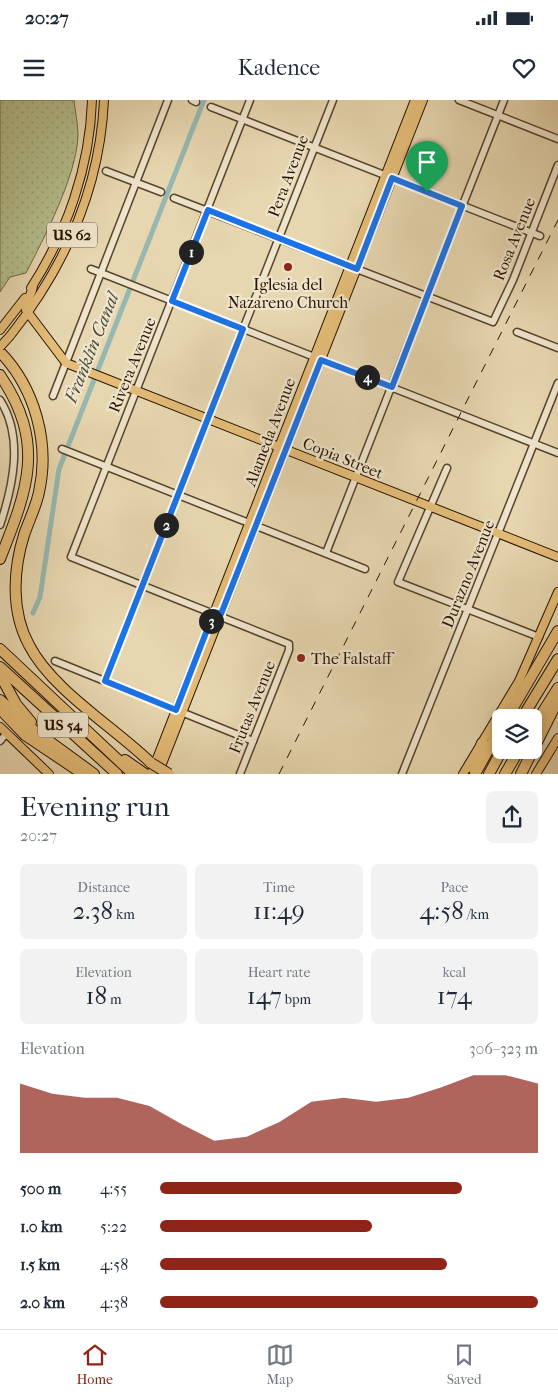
<!DOCTYPE html>
<meta charset="utf-8">
<style>
:root{--surface:#fff;--page:#f2f2f3;--text:#1f2937;--muted:#747a83;--line:#e0e1e3;--accent:#8f2418}
body{margin:0;font-family:"IM FELL French Canon",serif;background:var(--page);color:var(--text);height:100vh;display:flex;flex-direction:column;font-size:19px;white-space:nowrap}
*{box-sizing:border-box;margin:0}
p{font-size:16px;color:var(--muted)}
.icon{flex:none;width:28px;height:28px;fill:none;stroke:currentColor;stroke-width:2;stroke-linecap:round;stroke-linejoin:round}
.map{position:relative;height:674px;overflow:hidden}
.sheet{display:flex;flex-direction:column;background:var(--surface);flex:1}
.sheet>*{flex:none}
.tools{position:absolute;left:492px;top:609px;display:grid;gap:10px}
.tools a{display:grid;place-items:center;width:50px;height:50px;border-radius:8px;background:var(--surface);box-shadow:0 2px 8px #0003;font-size:25px}
.pin{position:absolute;display:grid;place-items:center;width:42px;height:42px;color:#fff;margin:-51px -21px;border-radius:50% 50% 50% 0;rotate:-45deg;box-shadow:0 0 5px #0007}
.pin .icon{rotate:45deg}
.km{position:absolute;width:25px;height:25px;margin:-12px;border-radius:50%;background:#222;color:#fff;font-size:14px;line-height:25px;text-align:center}
.round{display:grid;place-items:center;flex:none;width:52px;height:52px;border-radius:8px;background:var(--page)}
.headline{display:flex;align-items:center;justify-content:space-between;height:85px;padding:0 20px}
h1{font-size:28px;font-weight:600;line-height:38px}
.metrics{display:grid;grid-template-columns:repeat(3,1fr);gap:8px;height:85px;padding:5px 20px}
.metrics div{display:grid;align-content:center;border-radius:8px;background:var(--page);text-align:center}
.metrics b{font-size:25px;font-weight:600}
.metrics small{font-size:14px;font-weight:400}
.metrics p{font-size:14px}
.chart{height:140px;padding:10px 20px}
.chart p{display:flex;justify-content:space-between}
.chart svg{width:100%;height:90px;margin-top:5px;fill:var(--accent);opacity:.7}
ul{padding:0 20px;list-style:none;font-size:16px}
li{display:grid;grid-template-columns:80px 60px 1fr;align-items:center;height:38px}
li i{height:12px;border-radius:6px;background:var(--accent)}
.status{display:flex;justify-content:space-between;align-items:center;height:35px;padding:0 25px;background:var(--surface);direction:ltr}
.status svg{height:14px;fill:currentColor}
header{display:flex;justify-content:space-between;align-items:center;height:65px;padding:0 20px;background:var(--surface);font-size:22px;font-weight:600}
.dock{display:flex;justify-content:space-around;align-items:center;height:70px;border-top:1px solid var(--line);background:var(--surface);font-size:14px;color:var(--muted)}
.dock a{display:grid;justify-items:center;gap:2px}
.dock .on{color:var(--accent)}
.map>svg:first-child{display:block}
.park{fill:url(#park-dots);stroke:#6e6846}
.lines{fill:none;stroke-linecap:round;stroke-linejoin:round}
.canal{stroke:#97b8b1;stroke-width:5}
.minor-casing{stroke:#57442c;stroke-width:9}
.major-casing{stroke:#271300;stroke-width:10}
.highway-casing{stroke:#271300;stroke-width:12}
.minor{stroke:#efe5cc;stroke-width:6}
.major{stroke:#e4bc78;stroke-width:8}
.highway{stroke:#e4bc78;stroke-width:10}
.rail{stroke:#271300;stroke-width:1;stroke-dasharray:9 9;stroke-linecap:butt}
.major-bridge-casing{stroke:#271300;stroke-width:10;stroke-linecap:butt}
.highway-bridge-casing{stroke:#271300;stroke-width:12;stroke-linecap:butt}
.major-bridge{stroke:#e4bc78;stroke-width:8}
.highway-bridge{stroke:#e4bc78;stroke-width:10}
.route-casing{stroke:#fff;stroke-width:10}
.route{stroke:#1a73e8;stroke-width:6}
.poi-dot{fill:#8f2418;stroke:#efe5cc;stroke-width:2}
.labels{text-anchor:middle;dominant-baseline:central;stroke-width:4.5;stroke-linejoin:round;paint-order:stroke}
.shield{fill:#efe5cc;stroke:#63523d;stroke-width:1}
.shield-label{font-size:15px;font-weight:bold;fill:#271300}
.street-label{font-size:16px;fill:#271300;stroke:#efe5cc}
.poi-label{font-size:16px;fill:#271300;stroke:#efe5cc}
.water-label{font-size:18px;font-style:italic;fill:#4e4d3e;stroke:#efe5cc}
</style>
<div class="status"><b>20:27</b><svg viewBox="0 0 49 12"><path d="M0 12V9h3v3zM5 12V6h3v6zM10 12V3h3v9zM15 12V0h3v12zM26 1h20v11H26zM47 4h2v5h-2z"/></svg></div>
<header><svg class="icon" aria-label="menu" viewBox="0 0 24 24"><path d="M4 6h16M4 12h16M4 18h16"/></svg>Kadence<svg class="icon" aria-label="heart" viewBox="0 0 24 24"><path d="M12 20l-8-8c-3-5 5-10 8-4 3-6 11-1 8 4z"/></svg></header>
<div class="map">
<svg width="558" height="674" viewBox="0 0 558 674">
<defs>
<pattern id="park-dots" width="8" height="8" patternUnits="userSpaceOnUse" patternTransform="scale(1.25)"><rect width="8" height="8" fill="#b4be8c"/><path d="M2 2h.1M6 6h.1" fill="none" stroke="#9ba277" stroke-width="1.8" stroke-linecap="round"/></pattern>
</defs>
<rect width="100%" height="100%" fill="#e7d7b0"/>
<filter id="stains"><feTurbulence type="fractalNoise" baseFrequency=".004" numOctaves="4"/><feColorMatrix values="0 0 0 0 .2 0 0 0 0 .09 0 0 0 0 .02 0 0 0 .5 -.17"/></filter>
<radialGradient id="worn" r=".72"><stop offset=".6" stop-color="#630" stop-opacity="0"/><stop offset="1" stop-color="#630" stop-opacity=".3"/></radialGradient>
<path class="park" d="M0 0H74C75 11 78 24 78 35 77 75 44 138 26 173L10 177 0 192Z"/>
<g class="lines">
<polyline class="canal" points="33,513 40,497 59,369 204,0"/>
<g class="minor-casing">
<g id="minor">
<polyline points="192,0 196,2"/>
<polyline points="459,0 558,39"/>
<polyline points="211,7 540,136"/>
<polyline points="106,71 161,92"/>
<polyline points="174,98 493,222 513,180 558,65"/>
<polyline points="91,169 558,353"/>
<polyline points="517,232 558,248"/>
<polyline points="53,296 168,0"/>
<path d="M0 300C24 337 13 386 0 425"/>
<polyline points="62,349 365,469"/>
<polyline points="447,368 398,482 539,537"/>
<polyline points="326,453 504,0"/>
<polyline points="55,561 253,641"/>
<polyline points="105,581 333,0"/>
<polyline points="0,641 6,634"/>
<polyline points="240,674 289,550 289,544 71,457 250,0"/>
<polyline points="402,674 558,283"/>
</g>
</g>
<g class="major-casing">
<g id="major">
<path d="M33 186C32 195 24 202 26 210L66 263 558 457"/>
<path d="M31 188C67 132 90 67 92 0"/>
<polyline points="0,230 25,198"/>
<path d="M10 236C64 168 100 88 104 0"/>
<polyline points="0,627 49,674"/>
<polyline points="151,674 415,0"/>
<polyline points="158,674 423,0"/>
<polyline points="463,674 519,581 558,492"/>
<polyline points="536,674 558,638"/>
</g>
</g>
<g class="highway-casing">
<g id="highway">
<path d="M0 252C35 288 50 343 39 392 36 407 29 420 24 435 13 470 11 512 29 545 52 590 114 627 151 663"/>
<path d="M0 275C46 343 28 389 0 459"/>
<polyline points="0,549 133,674"/>
<polyline points="0,567 117,674"/>
<polyline points="0,575 16,604 31,622"/>
<polyline points="0,600 27,625 94,674"/>
<polyline points="1,610 25,635 83,674"/>
<polyline points="507,618 558,531"/>
<polyline points="522,618 558,559"/>
<polyline points="534,626 558,588"/>
<polyline points="534,648 558,600"/>
<polyline points="125,660 145,674"/>
<polyline points="473,668 482,643"/>
<polyline points="475,674 501,627"/>
<polyline points="489,674 502,650"/>
<polyline points="505,674 519,650"/>
<polyline points="521,674 533,650"/>
</g>
</g>
<use href="#minor" class="minor"/>
<use href="#major" class="major"/>
<use href="#highway" class="highway"/>
<polyline class="rail" points="279,674 558,120"/>
<g class="major-bridge-casing">
<polyline id="major-bridge" points="0,247 10,236"/>
</g>
<g class="highway-bridge-casing">
<polyline id="highway-bridge" points="151,663 169,674"/>
</g>
<use href="#major-bridge" class="major-bridge"/>
<use href="#highway-bridge" class="highway-bridge"/>
</g>
<g class="lines">
<g class="route-casing">
<polygon id="route" points="392,78 462,106 392,287 321,260 221,514 214,512 176,610 105,581 243,229 172,201 208,110 357,169"/>
</g>
<use href="#route" class="route"/>
</g>
<g class="poi-dot">
<circle cx="288" cy="167" r="5"/>
<circle cx="301" cy="558" r="5"/>
</g>
<g class="labels">
<g class="shield">
<rect x="47" y="122.5" width="50" height="25" rx="4"/>
<rect x="38" y="612.5" width="50" height="25" rx="4"/>
</g>
<g class="shield-label">
<text x="72" y="135">US 62</text>
<text x="63" y="625">US 54</text>
</g>
<g class="street-label">
<text transform="translate(288 76) rotate(-69)">Pera Avenue</text>
<text transform="translate(514 139) rotate(-68)">Rosa Avenue</text>
<text transform="translate(132 265) rotate(-68)">Rivera Avenue</text>
<text transform="translate(270 332) rotate(-69)">Alameda Avenue</text>
<text transform="translate(343 358) rotate(22)">Copia Street</text>
<text transform="translate(468 474) rotate(-68)">Durazno Avenue</text>
<text transform="translate(252 607) rotate(-68)">Frutas Avenue</text>
</g>
<g class="poi-label">
<text x="288" y="184">Iglesia del<tspan x="288" dy="18">Nazareno Church</tspan></text>
<text x="311" y="558" text-anchor="start">The Falstaff</text>
</g>
<g class="water-label">
<text transform="translate(92 248) rotate(-68)">Franklin Canal</text>
</g>
</g>
<rect width="100%" height="100%" filter="url(#stains)"/>
<rect width="100%" height="100%" fill="url(#worn)"/>
</svg>
<div class="tools">
<a><svg class="icon" aria-label="layers" viewBox="0 0 24 24"><path d="M12 4l9 5-9 5-9-5zM3 14l9 5 9-5"/></svg></a>
</div>
<div class="pin" style="left:427px;top:92px;background:#1e9e55"><svg class="icon" aria-label="arrive" viewBox="0 0 24 24"><path d="M6 21V4h12l-3 4 3 4H6"/></svg></div>
<b class="km" style="left:191px;top:152px">1</b>
<b class="km" style="left:166px;top:425px">2</b>
<b class="km" style="left:211px;top:521px">3</b>
<b class="km" style="left:367px;top:277px">4</b>
</div>
<section class="sheet">
<div class="headline"><div><h1>Evening run</h1><p>20:27</p></div><a class="round"><svg class="icon" aria-label="share" viewBox="0 0 24 24"><path d="M12 15V3M7 8l5-5 5 5M5 13v7h14v-7"/></svg></a></div>
<div class="metrics">
<div><p>Distance</p><b>2.38<small> km</small></b></div>
<div><p>Time</p><b>11:49</b></div>
<div><p>Pace</p><b>4:58<small> /km</small></b></div>
</div>
<div class="metrics">
<div><p>Elevation</p><b>18<small> m</small></b></div>
<div><p>Heart rate</p><b>147<small> bpm</small></b></div>
<div><p>kcal</p><b>174</b></div>
</div>
<div class="chart"><p><span>Elevation</span>306–323 m</p>
<svg viewBox="0 0 160 44" preserveAspectRatio="none"><path d="M0 44V10L10 15L20 17L30 17L40 21L50 30L60 38L70 36L80 29L90 19L100 17L110 19L120 17L130 12L140 6L150 6L160 10V44z"/></svg>
</div>
<ul>
<li><b>500 m</b>4:55<i style="width:80%"></i></li>
<li><b>1.0 km</b>5:22<i style="width:56%"></i></li>
<li><b>1.5 km</b>4:58<i style="width:76%"></i></li>
<li><b>2.0 km</b>4:38<i style="width:100%"></i></li>
</ul>
</section>
<nav class="dock">
<a class="on"><svg class="icon" aria-label="home" viewBox="0 0 24 24"><path d="M3 11l9-7 9 7M6 9v11h12V9"/></svg>Home</a>
<a><svg class="icon" aria-label="map" viewBox="0 0 24 24"><path d="M3 6l6-2 6 2 6-2v14l-6 2-6-2-6 2zM9 4v14M15 6v14"/></svg>Map</a>
<a><svg class="icon" aria-label="saved" viewBox="0 0 24 24"><path d="M7 4h10v16l-5-4-5 4z"/></svg>Saved</a>
</nav>
